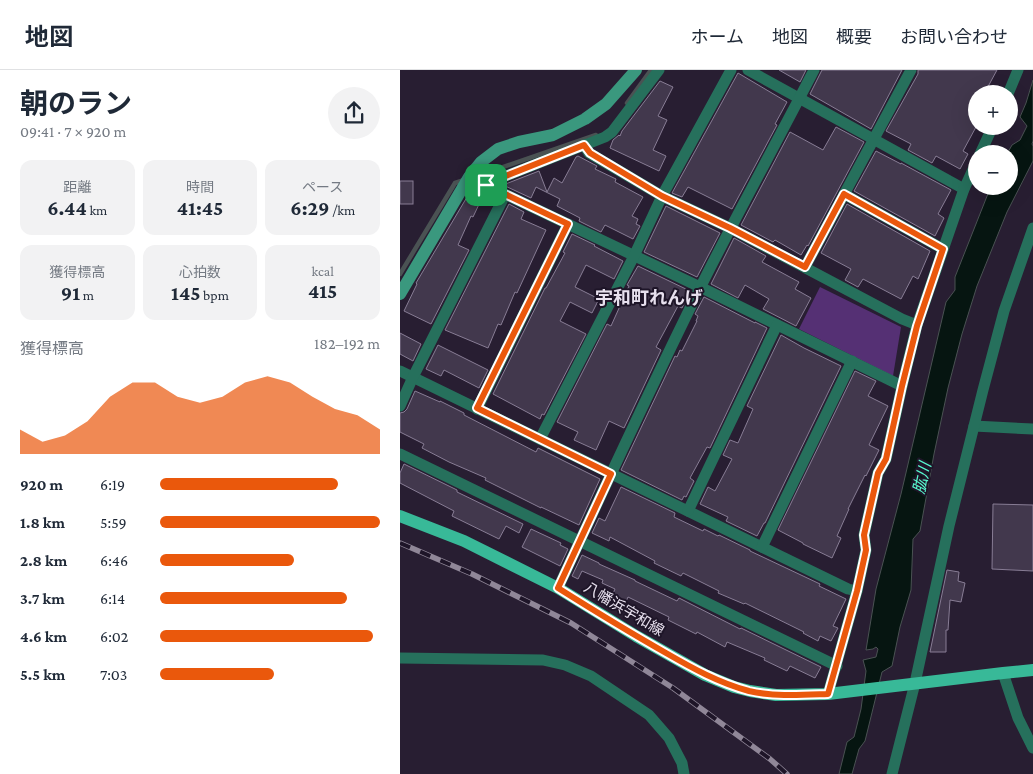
<!DOCTYPE html>
<html lang="ja">
<meta charset="utf-8">
<style>
:root{--surface:#fff;--page:#f2f2f3;--text:#1f2937;--muted:#747a83;--line:#e0e1e3;--accent:#ea580c}
body{margin:0;font-family:"Crimson Pro","Noto Sans JP",serif;background:var(--page);color:var(--text);height:100vh;display:flex;flex-direction:column;font-size:19px;white-space:nowrap}
*{box-sizing:border-box;margin:0}
p{font-size:16px;color:var(--muted)}
.icon{flex:none;width:28px;height:28px;fill:none;stroke:currentColor;stroke-width:2;stroke-linecap:round;stroke-linejoin:round}
.map{position:relative;flex:1;overflow:hidden}
.drawer{display:flex;flex-direction:column;background:var(--surface);width:400px}
.drawer>*{flex:none}
.controls{position:absolute;left:568px;top:15px;display:grid;gap:10px}
.controls a{display:grid;place-items:center;width:50px;height:50px;border-radius:50%;background:var(--surface);box-shadow:0 5px 20px #0002;font-size:25px}
.pin{position:absolute;display:grid;place-items:center;width:42px;height:42px;color:#fff;margin:-21px;border-radius:10px;box-shadow:0 2px 8px #0006}
.round{display:grid;place-items:center;flex:none;width:52px;height:52px;border-radius:26px;background:var(--page)}
.overview{display:flex;align-items:center;justify-content:space-between;height:85px;padding:0 20px}
h1{font-size:28px;font-weight:700;line-height:38px}
.figures{display:grid;grid-template-columns:repeat(3,1fr);gap:8px;height:85px;padding:5px 20px}
.figures div{display:grid;align-content:center;border-radius:12px;background:var(--page);text-align:center}
.figures b{font-size:21px;font-weight:700}
.figures small{font-size:14px;font-weight:400}
.figures p{font-size:14px}
.chart{height:140px;padding:10px 20px}
.chart p{display:flex;justify-content:space-between}
.chart svg{width:100%;height:90px;margin-top:5px;fill:var(--accent);opacity:.7}
ul{padding:0 20px;list-style:none;font-size:16px}
li{display:grid;grid-template-columns:80px 60px 1fr;align-items:center;height:38px}
li i{height:12px;border-radius:6px;background:var(--accent)}
header{display:flex;align-items:center;gap:30px;box-sizing:border-box;height:70px;padding:0 25px;background:var(--surface);border-bottom:1px solid var(--line)}
header strong{font-size:24px}
nav{display:flex;gap:28px;margin-inline-start:auto;font-size:18px}
main{display:flex;flex:1;min-height:0}
.map>svg:first-child{display:block}
.green{fill:#553074}
.water{fill:#061511;stroke:#4a5253}
.lines{fill:none;stroke-linecap:round;stroke-linejoin:round}
.stream{stroke:#4a5253;stroke-width:4.5}
.building{fill:#42384d;stroke:#887d95}
.minor{stroke:#26705c;stroke-width:11}
.secondary{stroke:#3a987e;stroke-width:12}
.primary{stroke:#38b998;stroke-width:12}
.rail-casing{stroke:#908798;stroke-width:5.5}
.rail{stroke:#1e1528;stroke-width:4;stroke-dasharray:11;stroke-linecap:butt}
.route-casing{stroke:#fff;stroke-width:10}
.route{stroke:#ea580c;stroke-width:6}
.labels{text-anchor:middle;dominant-baseline:central;stroke-width:4;stroke-linejoin:round;paint-order:stroke}
.street-label{font-size:15px;fill:#e7e0ee;stroke:#1e1528}
.water-label{font-size:16px;font-style:italic;fill:#58fbd0;stroke:#1e1528}
.quarter-label{font-size:18px;font-weight:bold;fill:#e7e0ee;stroke:#1e1528}
</style>
<header>
<strong>地図</strong>
<nav><a>ホーム</a><a>地図</a><a>概要</a><a>お問い合わせ</a></nav>
</header>
<main>
<section class="drawer">
<div class="overview"><div><h1>朝のラン</h1><p>09:41 · 7 × 920 m</p></div><a class="round"><svg class="icon" aria-label="share" viewBox="0 0 24 24"><path d="M12 15V3M7 8l5-5 5 5M5 13v7h14v-7"/></svg></a></div>
<div class="figures">
<div><p>距離</p><b>6.44<small> km</small></b></div>
<div><p>時間</p><b>41:45</b></div>
<div><p>ペース</p><b>6:29<small> /km</small></b></div>
</div>
<div class="figures">
<div><p>獲得標高</p><b>91<small> m</small></b></div>
<div><p>心拍数</p><b>145<small> bpm</small></b></div>
<div><p>kcal</p><b>415</b></div>
</div>
<div class="chart"><p><span>獲得標高</span>182–192 m</p>
<svg viewBox="0 0 160 44" preserveAspectRatio="none"><path d="M0 44V32L10 38L20 35L30 28L40 16L50 9L60 9L70 16L80 19L90 16L100 9L110 6L120 9L130 16L140 22L150 25L160 32V44z"/></svg>
</div>
<ul>
<li><b>920 m</b>6:19<i style="width:81%"></i></li>
<li><b>1.8 km</b>5:59<i style="width:100%"></i></li>
<li><b>2.8 km</b>6:46<i style="width:61%"></i></li>
<li><b>3.7 km</b>6:14<i style="width:85%"></i></li>
<li><b>4.6 km</b>6:02<i style="width:97%"></i></li>
<li><b>5.5 km</b>7:03<i style="width:52%"></i></li>
</ul>
</section>
<div class="map">
<svg width="633" height="704" viewBox="0 0 633 704">
<rect width="100%" height="100%" fill="#281e32"/>
<polygon class="green" points="420,217 501,257 493,306 399,259"/>
<polygon class="water" points="633,10 633,71 632,74 633,76 633,91 607,142 577,216 562,264 548,318 534,384 520,461 513,469 511,520 500,557 492,596 482,602 465,671 459,679 452,704 439,704 447,672 454,667 461,639 466,601 463,590 476,587 478,579 476,577 473,579 466,580 476,519 501,424 546,232 555,220 555,207 591,116 609,116 609,84 607,84 612,75 620,70 627,56 620,47 626,33"/>
<g class="lines">
<g class="stream">
<polyline points="227,33 251,0"/>
<polyline points="74,107 196,65"/>
<polyline points="0,204 55,113 64,110"/>
</g>
</g>
<g class="building">
<polygon points="379,0 406,0 400,12"/>
<polygon points="422,0 502,0 471,59 410,24"/>
<polygon points="518,0 597,0 584,24 576,24 576,57 563,81 568,84 560,99 536,86 532,93 508,80 511,74 486,61 518,4"/>
<polygon points="338,3 387,32 375,54 377,55 332,139 288,117 282,127 272,123"/>
<polygon points="260,11 273,17 258,46 267,50 253,80 266,86 259,101 210,78 213,70 219,65 220,66 222,61"/>
<polygon points="436,57 464,72 408,176 407,175 401,185 375,170 373,172 341,155 390,62 423,80"/>
<polygon points="476,81 501,94 501,93 551,120 538,144 544,148 535,166 454,121"/>
<polygon points="178,86 197,96 195,99 216,109 215,112 243,127 232,146 238,149 236,154 240,156 233,169 205,155 201,162 179,151 180,148 157,136 160,129 136,117 131,128 103,115 139,101 147,122 154,108 162,113 176,87"/>
<rect x="0" y="111" width="13" height="23"/>
<polygon points="70,122 82,128 73,147 71,146 58,175 69,180 31,254 4,241 17,214 16,213"/>
<polygon points="109,134 124,142 121,149 146,160 117,223 115,222 101,255 98,254 88,278 45,260"/>
<polygon points="447,134 530,181 518,209 513,206 501,229 463,209 458,217 445,210 451,199 421,183"/>
<polygon points="266,136 320,163 297,207 244,182"/>
<polygon points="172,164 195,175 194,176 223,191 214,209 186,195 175,217 199,229 192,243 170,232 160,251 186,264 144,345 142,344 140,349 93,324 145,218 146,218 165,183 163,182"/>
<polygon points="334,168 366,186 362,192 399,212 395,219 411,228 396,256 363,239 369,229 345,215 338,228 311,214"/>
<polygon points="238,196 290,221 282,238 278,236 256,277 261,280 224,358 209,351 196,380 174,370 178,362 157,352 207,254 211,256 229,216 227,215"/>
<polygon points="304,227 355,253 355,252 367,258 310,378 307,377 290,408 294,411 286,427 284,426 282,430 221,400 275,286 277,287 280,280 282,281 297,251 296,251 298,246 295,244"/>
<polygon points="0,263 21,274 13,291 0,284"/>
<polygon points="381,265 404,278 441,296 365,453 364,453 357,466 326,451 328,447 300,434 308,417 315,421 332,389 323,385 330,370 338,373 353,339 347,336"/>
<polygon points="38,275 88,300 79,318 44,300 41,306 26,299"/>
<polygon points="455,301 476,311 468,326 488,336 469,375 479,380 466,406 465,405 448,439 449,439 437,466 441,468 432,488 403,474 403,473 378,460"/>
<polygon points="15,321 40,332 40,331 64,343 64,345 136,382 138,378 200,409 179,455 141,437 141,438 85,410 86,408 49,392 22,378 24,374 0,362 0,343 4,342 7,339"/>
<polygon points="4,394 57,420 57,422 123,454 119,463 106,456 99,469 52,446 54,441 0,413 0,403"/>
<polygon points="221,417 275,443 274,447 303,461 304,459 318,466 319,465 350,480 350,481 420,514 419,516 446,529 433,556 438,558 431,571 420,566 418,571 403,563 404,562 345,533 344,534 318,523 319,521 283,503 281,506 254,493 255,491 210,467 209,471 192,463 199,448 205,451"/>
<polygon points="593,434 633,435 633,501 592,499"/>
<polygon points="131,459 161,473 160,475 168,479 160,496 122,477"/>
<polygon points="182,485 199,493 199,494 235,510 235,511 277,531 279,528 340,559 341,558 421,597 415,608 390,596 387,601 364,590 365,588 327,572 325,577 297,562 296,564 268,550 269,547 228,527 225,534 211,528 215,519 202,513 203,510 182,501 178,509 172,506"/>
<polygon points="547,500 559,502 558,511 565,513 561,532 550,530 548,560 546,560 546,582 530,582"/>
</g>
<g class="lines">
<g class="minor">
<polyline points="348,0 564,119"/>
<polyline points="608,24 618,0"/>
<polyline points="184,75 189,83 262,126 331,0"/>
<polyline points="580,84 593,56"/>
<polyline points="69,107 300,217 502,316"/>
<polyline points="85,115 93,111 205,67 212,62 259,0"/>
<polyline points="444,124 543,179"/>
<polyline points="405,197 511,0"/>
<polyline points="0,301 448,519 457,521"/>
<polyline points="0,336 13,307 105,125"/>
<polyline points="77,339 168,154"/>
<polyline points="574,356 633,359"/>
<polyline points="140,369 234,186 262,126 330,158 502,249 517,255"/>
<polyline points="0,384 437,596"/>
<polyline points="288,441 377,255"/>
<polyline points="362,477 452,291"/>
<path d="M158 518C205 417 252 314 302 214 338 142 377 72 414 0"/>
<polyline points="0,588 143,590 165,595 191,606 249,645 269,668 282,693 284,704"/>
<polyline points="603,603 618,648 633,678"/>
<polyline points="428,624 457,521 466,480 464,465 478,403 486,389 502,316 517,255 564,119 576,93"/>
<polyline points="492,704 515,613 549,456 583,320 604,241 633,158"/>
</g>
<polyline class="secondary" points="0,224 69,107 81,92 98,79 119,72 153,65 185,49 206,34 236,0"/>
<polyline class="primary" points="0,446 64,471 158,518 236,566 305,605 334,617 350,621 376,625 428,624 603,603 633,600"/>
<g class="rail-casing">
<polyline id="rail" points="0,473 72,504 171,553 273,618 370,689 387,704"/>
</g>
<use href="#rail" class="rail"/>
</g>
<g class="lines">
<g class="route-casing">
<path id="route" d="M184 75 190 83 262 126 330 158 405 197 444 124 543 179 517 256 502 316 486 389 478 403 464 465 466 480 457 521 428 624C402 625 375 627 349 621 319 613 292 598 266 583 229 562 193 540 158 518L211 404 77 338 168 154 86 115 93 111Z"/>
</g>
<use href="#route" class="route"/>
</g>
<g class="labels">
<g class="street-label">
<text transform="translate(224 539) rotate(31)">八幡浜宇和線</text>
</g>
<g class="water-label">
<text transform="translate(522 408) rotate(-77)">肱川</text>
</g>
<g class="quarter-label">
<text x="249" y="228">宇和町れんげ</text>
</g>
</g>
</svg>
<div class="controls">
<a>+</a>
<a>−</a>
</div>
<div class="pin" style="left:86px;top:115px;background:#1e9e55"><svg class="icon" aria-label="arrive" viewBox="0 0 24 24"><path d="M6 21V4h12l-3 4 3 4H6"/></svg></div>
</div>
</main>
